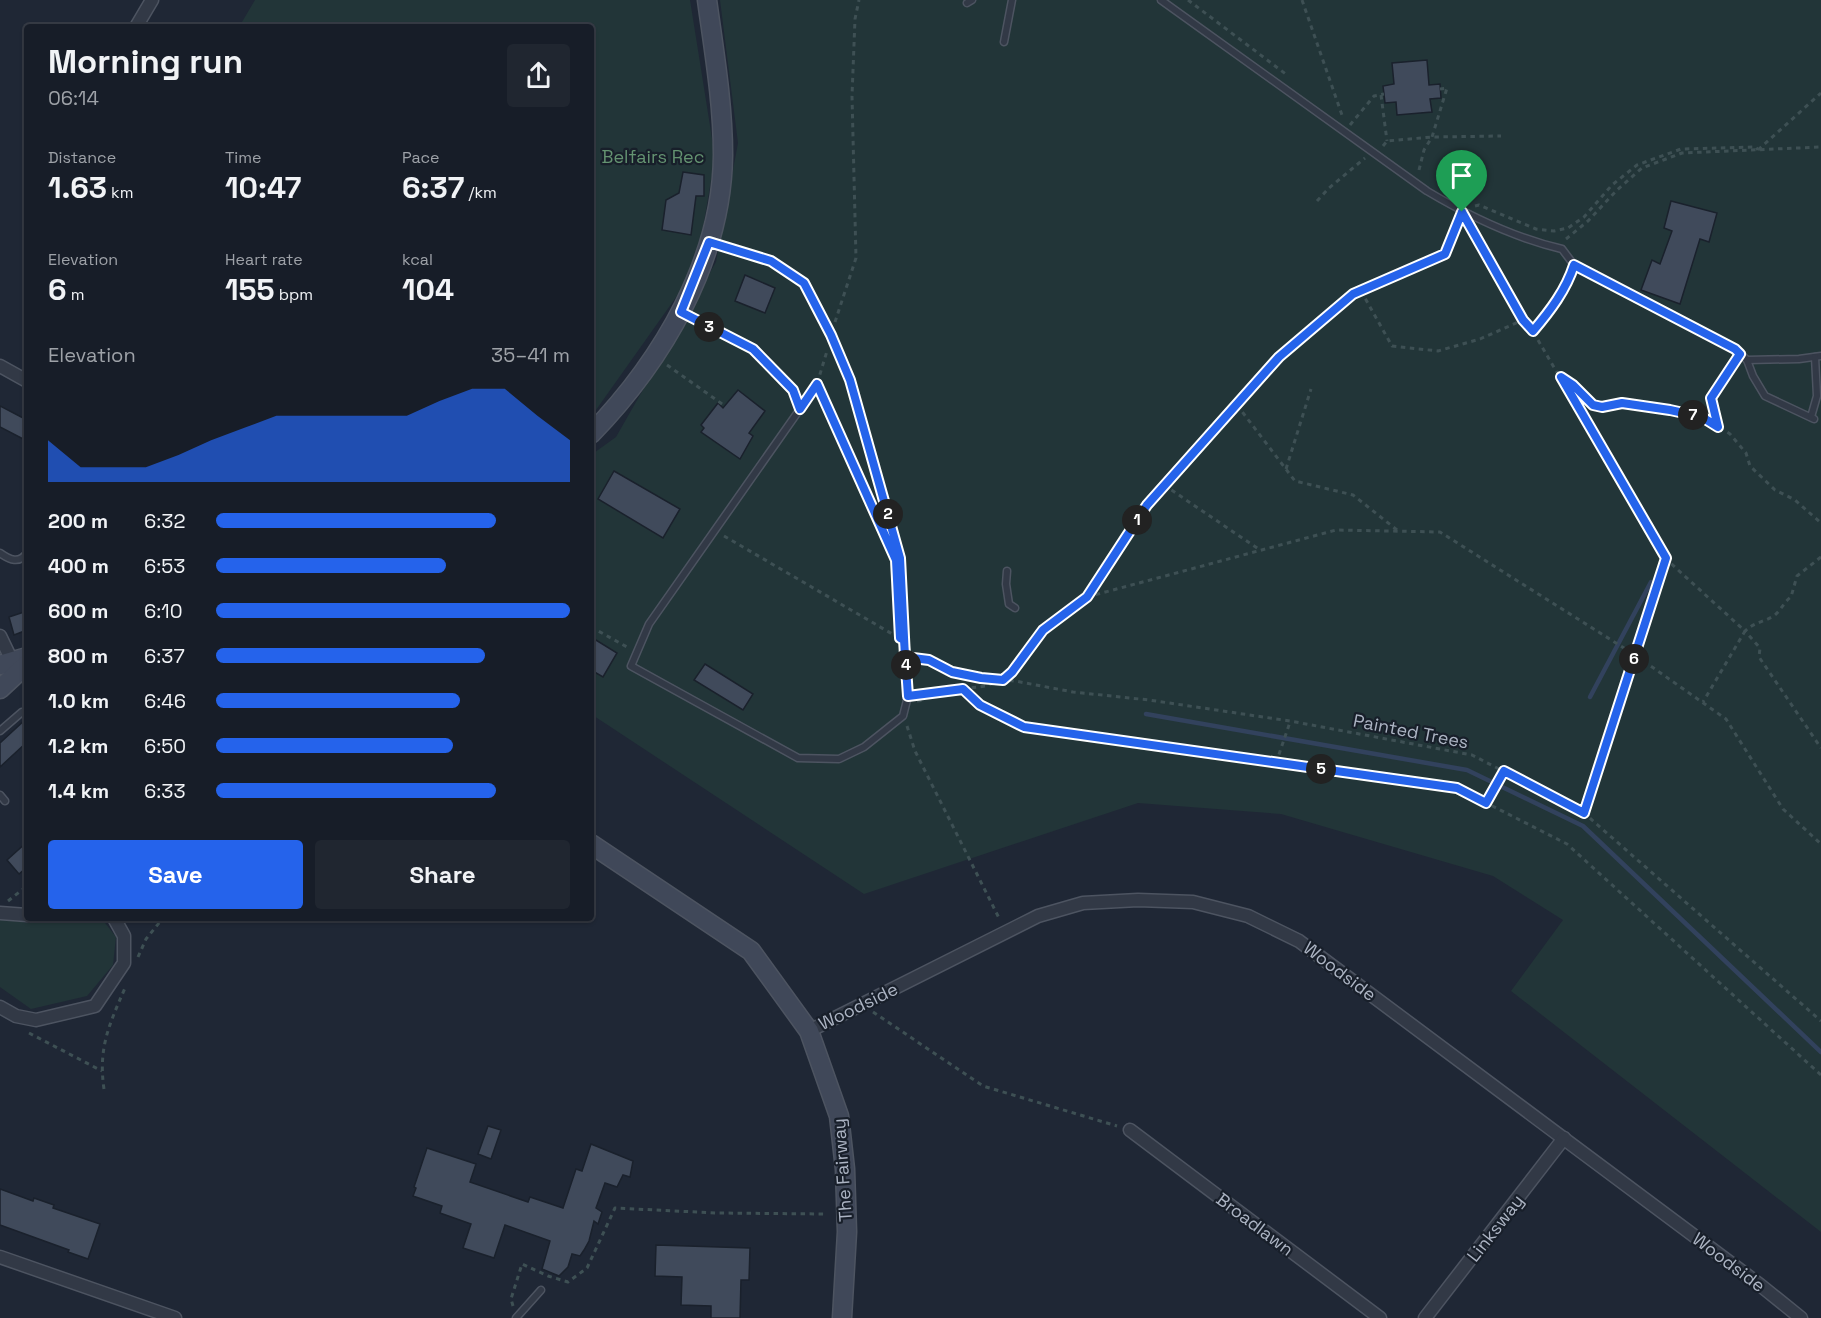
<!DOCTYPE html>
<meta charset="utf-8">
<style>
:root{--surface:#171d28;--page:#202630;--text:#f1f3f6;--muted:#9ea2a8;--line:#363b45;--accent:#2563eb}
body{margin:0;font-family:"Space Grotesk",sans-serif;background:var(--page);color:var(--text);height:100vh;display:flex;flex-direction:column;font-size:22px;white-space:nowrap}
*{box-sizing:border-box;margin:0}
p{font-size:20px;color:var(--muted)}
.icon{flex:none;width:33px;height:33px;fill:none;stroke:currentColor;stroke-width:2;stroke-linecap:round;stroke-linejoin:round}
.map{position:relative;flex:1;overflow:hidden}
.details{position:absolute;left:24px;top:24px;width:570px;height:897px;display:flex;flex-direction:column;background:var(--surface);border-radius:6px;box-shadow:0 2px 4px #0004,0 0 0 2px var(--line)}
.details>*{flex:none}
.pin{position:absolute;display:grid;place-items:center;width:51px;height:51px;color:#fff;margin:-62px -26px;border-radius:50% 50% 50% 0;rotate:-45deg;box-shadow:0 0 6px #0007}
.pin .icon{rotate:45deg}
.km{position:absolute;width:30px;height:30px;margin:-15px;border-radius:50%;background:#222;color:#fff;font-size:16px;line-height:30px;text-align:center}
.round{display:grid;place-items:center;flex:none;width:63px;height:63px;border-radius:6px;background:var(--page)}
.headline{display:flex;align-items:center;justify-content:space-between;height:102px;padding:0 24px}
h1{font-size:33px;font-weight:700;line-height:45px}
.stats{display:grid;grid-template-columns:repeat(3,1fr);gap:9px;height:102px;padding:6px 24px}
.stats div{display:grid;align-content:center}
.stats b{font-size:30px;font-weight:700}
.stats small{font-size:16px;font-weight:400}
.stats p{font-size:16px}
.chart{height:168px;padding:12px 24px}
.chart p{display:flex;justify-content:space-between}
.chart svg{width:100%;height:108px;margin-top:6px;fill:var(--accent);opacity:.7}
.action{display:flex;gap:12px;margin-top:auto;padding:12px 24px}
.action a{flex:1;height:69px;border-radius:6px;background:var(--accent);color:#fff;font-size:24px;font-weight:700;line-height:69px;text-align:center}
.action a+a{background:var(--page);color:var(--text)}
ul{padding:0 24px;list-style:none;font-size:20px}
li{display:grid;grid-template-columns:96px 72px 1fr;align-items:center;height:45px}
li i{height:15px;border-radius:8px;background:var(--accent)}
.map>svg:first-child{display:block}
.green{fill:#223538}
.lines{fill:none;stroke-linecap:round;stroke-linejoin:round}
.stream{stroke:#32425d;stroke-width:4.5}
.building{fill:#404a5b;stroke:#1a212c;stroke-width:1.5}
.lane-casing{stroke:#4d5461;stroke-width:9}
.street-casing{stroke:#4d5461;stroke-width:15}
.secondary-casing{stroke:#4d5461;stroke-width:21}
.path{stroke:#3e5054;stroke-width:3;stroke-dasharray:4.5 4.5;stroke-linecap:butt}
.lane{stroke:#323946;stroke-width:6}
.street{stroke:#323946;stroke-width:12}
.secondary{stroke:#404859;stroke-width:18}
.route-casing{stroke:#fff;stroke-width:12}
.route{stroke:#2563eb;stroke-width:8}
.labels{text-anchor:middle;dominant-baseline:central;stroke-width:4.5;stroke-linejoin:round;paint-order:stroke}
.park-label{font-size:18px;fill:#649371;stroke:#181f2a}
.street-label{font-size:18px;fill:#acb4c3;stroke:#181f2a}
</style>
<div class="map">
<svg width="1821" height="1318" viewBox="0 0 1821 1318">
<rect width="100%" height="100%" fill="#1f2735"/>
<g class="green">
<polygon points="255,0 690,0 715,157 696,269 591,417 591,27 239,27"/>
<polygon points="720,0 1821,0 1821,1232 1511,991 1563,920 1493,876 1281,814 1138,803 864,894 591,714 591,455 616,437 716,262 738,143"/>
<polygon points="47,918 102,919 116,937 113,965 87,996 31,1009 0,987 0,919 29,923"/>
</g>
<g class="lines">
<g class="stream">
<polyline points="1590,697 1651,582"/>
<polyline points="1146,714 1467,770 1583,826 1821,1052"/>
</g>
</g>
<g class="building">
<polygon points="1427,60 1429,85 1440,84 1441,98 1430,99 1432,112 1397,115 1396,102 1385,103 1384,94 1383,86 1394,84 1392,63"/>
<polygon points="683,172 704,175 704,196 696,196 691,235 662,230 666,200 679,193"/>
<polygon points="1671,201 1717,213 1709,242 1700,239 1680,304 1641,290 1652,260 1660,264 1672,231 1664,228"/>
<polygon points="745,275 775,288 765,313 735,301"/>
<polygon points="738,390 765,411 749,433 753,436 740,459 701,432 704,428 701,425 718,403 723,408"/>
<polygon points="0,406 27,420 27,441 0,427"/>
<polygon points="614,471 680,509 663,538 598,499"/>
<polygon points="27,611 27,630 14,635 9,617"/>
<polygon points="591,637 617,653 603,677 591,670"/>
<polygon points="705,664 753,694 743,710 694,680"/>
<polygon points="27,718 27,742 0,767 0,743"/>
<polygon points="27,842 27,867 19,874 7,860"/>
<polygon points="488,1126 501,1130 491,1159 478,1154"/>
<polygon points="591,1144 633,1161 630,1177 623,1175 617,1187 605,1183 596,1208 602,1212 598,1224 594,1221 589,1241 584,1250 580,1256 572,1254 568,1267 559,1276 542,1269 550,1241 505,1225 494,1258 463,1248 471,1224 440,1213 442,1206 413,1196 416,1188 414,1187 427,1148 476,1164 470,1182 528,1202 530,1197 563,1208 576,1169 582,1171"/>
<polygon points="0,1189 33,1201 34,1198 54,1205 53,1208 100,1224 88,1259 68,1252 69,1250 0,1225"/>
<polygon points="656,1245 750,1248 749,1280 741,1280 740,1318 711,1318 711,1306 681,1305 682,1277 655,1276"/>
</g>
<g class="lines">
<g class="lane-casing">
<g id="lane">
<path d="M1161 0 1427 191C1469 216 1515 238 1562 249L1574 265C1566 290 1550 311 1533 331"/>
<polyline points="967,3 972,0"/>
<polyline points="1004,42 1012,0"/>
<polyline points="1574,265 1735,349 1747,360 1753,376 1765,396 1814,419"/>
<polyline points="681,313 753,349 793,390 800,409 649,624 631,666 798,758 839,759 864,747 903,716 908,696 900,558 850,380 831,335 805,283 771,261 710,242"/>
<polyline points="1747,360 1799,359 1821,356"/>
<polyline points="1811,417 1817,396 1815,357"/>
<path d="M0 553C10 560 19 564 27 553"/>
<polyline points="1007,571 1006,584 1009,604 1015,608"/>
<polyline points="0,731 22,712"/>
<polyline points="0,795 5,801"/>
<polyline points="516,1318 541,1290"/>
</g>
</g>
<g class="street-casing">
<g id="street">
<polyline points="136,27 152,0"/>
<polyline points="0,366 27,381"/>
<polyline points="0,636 12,661"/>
<polyline points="0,913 27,915"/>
<polyline points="0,1007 16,1016 36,1020 95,1006 124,963 124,936 114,918"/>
<polyline points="809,1031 1038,916 1083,903 1138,900 1193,902 1248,916 1299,941 1760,1285 1801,1318"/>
<polyline points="1130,1130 1380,1318"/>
<polyline points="0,1257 175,1318"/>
<polyline points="1425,1318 1564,1138"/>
</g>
</g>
<g class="secondary-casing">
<g id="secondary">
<path d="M591 434C663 360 722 260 723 155 723 103 714 51 707 0"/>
<polyline points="0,665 27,657"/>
<polyline points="0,689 27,664"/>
<polyline points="591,844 751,951 809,1031 839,1116 845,1169 847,1232 842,1318"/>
</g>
</g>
<g class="path">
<polyline points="1188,0 1287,75"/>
<polyline points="1302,0 1343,118"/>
<polyline points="1381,95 1387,141"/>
<polyline points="1350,125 1374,96 1384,94"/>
<polyline points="1383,146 1387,141 1432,137 1501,136"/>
<polyline points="1758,150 1821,93"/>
<polyline points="1419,170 1424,150 1432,137 1447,88 1440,89"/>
<polyline points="1317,201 1329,188 1365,158"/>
<polyline points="1475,206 1479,205 1536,229 1554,231 1568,228 1584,217 1612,185 1637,165 1681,149 1756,147 1758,150"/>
<polyline points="1471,227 1527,325"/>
<polyline points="1566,239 1588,221 1617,190 1642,168 1682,153 1821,147"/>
<polyline points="1361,291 1392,346 1438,351 1480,339 1523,320"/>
<polyline points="835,322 856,258 852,96 855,19 859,0"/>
<polyline points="1538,340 1666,559 1745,631 1703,702"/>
<polyline points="667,365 725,406"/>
<polyline points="1564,379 1573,385 1593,405 1602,407 1622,403 1702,416 1730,434 1746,453 1750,466 1775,490 1795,500 1821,523"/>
<polyline points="817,384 874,510"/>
<polyline points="807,398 817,384 827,351"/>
<polyline points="1237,405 1295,481 1353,495 1397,530"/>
<polyline points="1718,426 1711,398 1735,363"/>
<polyline points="1286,469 1311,389"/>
<polyline points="1164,485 1260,550"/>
<polyline points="724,536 894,635"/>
<path d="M1821 557 1797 576 1791 597C1784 602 1781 610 1775 615 1765 622 1754 622 1745 631L1760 648 1759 657 1821 748"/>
<polyline points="1087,597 1336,530 1440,532 1635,655 1726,719 1783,809 1821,844"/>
<polyline points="591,627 627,647"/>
<polyline points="914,658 929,660 952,672 981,678 1015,681 1073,692 1149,700 1290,721 1472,755 1584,813 1821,1021"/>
<polyline points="963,689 980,705 1024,727 1457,788 1567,844 1821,1075"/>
<polyline points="918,694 986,686 1003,680 1013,672 1043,630 1087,597 1147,505 1279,357 1353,294 1445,254 1459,219"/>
<polyline points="917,701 925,700 927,694"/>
<polyline points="907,726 915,751 1000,920"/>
<polyline points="1276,763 1290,722"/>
<polyline points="1486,803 1504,771"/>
<polyline points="1584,813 1666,559"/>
<polyline points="8,901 27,886"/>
<polyline points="138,957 146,939 163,918"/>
<polyline points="873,1012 983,1086 1117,1126"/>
<polyline points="29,1033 102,1071"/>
<path d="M104 1089C98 1048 109 1025 125 988"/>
<polyline points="513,1306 511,1299 522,1264 548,1276 568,1282 587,1268 615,1208 716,1213 826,1214"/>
</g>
<use href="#lane" class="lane"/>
<use href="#street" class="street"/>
<use href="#secondary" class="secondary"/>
</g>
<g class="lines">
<g class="route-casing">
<path id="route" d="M1462 212 1445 254 1353 294 1279 357 1147 505 1087 597 1043 630 1012 672 1003 680 981 678 952 672 929 660 905 657 900 558 850 380 831 335 804 283 771 261 709 242 681 312 753 349 793 390 800 409 817 384 896 560 900 638 904 640 908 696 963 689 980 705 1024 727 1457 788 1486 803 1504 771 1584 813 1666 558 1561 377 1573 385 1593 405 1602 407 1622 403 1670 410 1702 417 1718 427 1711 398 1740 354 1735 349 1574 265C1566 290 1550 311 1533 331L1523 320 1462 212"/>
</g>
<use href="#route" class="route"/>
</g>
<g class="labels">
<g class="park-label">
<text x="653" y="156">Belfairs Rec</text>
</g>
<g class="street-label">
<text transform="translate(1411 731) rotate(11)">Painted Trees</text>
<text transform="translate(1340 971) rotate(37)">Woodside</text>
<text transform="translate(858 1006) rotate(-26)">Woodside</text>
<text transform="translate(842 1170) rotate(-94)">The Fairway</text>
<text transform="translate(1255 1224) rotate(37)">Broadlawn</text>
<text transform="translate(1495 1228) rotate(-52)">Linksway</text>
<text transform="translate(1729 1262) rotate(37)">Woodside</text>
</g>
</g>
</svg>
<div class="pin" style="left:1462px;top:212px;background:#1e9e55"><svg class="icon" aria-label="arrive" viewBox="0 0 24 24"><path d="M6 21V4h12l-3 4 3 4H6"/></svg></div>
<b class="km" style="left:1137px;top:520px">1</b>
<b class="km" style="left:888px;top:514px">2</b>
<b class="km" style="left:709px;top:327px">3</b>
<b class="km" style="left:906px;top:665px">4</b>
<b class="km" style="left:1321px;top:769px">5</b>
<b class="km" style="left:1634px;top:659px">6</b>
<b class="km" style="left:1693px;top:415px">7</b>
<section class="details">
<div class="headline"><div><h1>Morning run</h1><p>06:14</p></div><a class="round"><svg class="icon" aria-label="share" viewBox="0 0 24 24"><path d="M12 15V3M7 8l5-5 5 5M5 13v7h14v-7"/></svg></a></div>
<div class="stats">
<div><p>Distance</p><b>1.63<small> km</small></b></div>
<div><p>Time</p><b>10:47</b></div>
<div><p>Pace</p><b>6:37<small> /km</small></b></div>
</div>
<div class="stats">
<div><p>Elevation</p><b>6<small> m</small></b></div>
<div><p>Heart rate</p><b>155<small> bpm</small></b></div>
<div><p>kcal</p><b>104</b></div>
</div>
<div class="chart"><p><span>Elevation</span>35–41 m</p>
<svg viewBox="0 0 160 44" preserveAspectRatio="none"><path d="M0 44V27L10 38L20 38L30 38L40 33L50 27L60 22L70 17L80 17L90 17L100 17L110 17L120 11L130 6L140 6L150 17L160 27V44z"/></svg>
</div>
<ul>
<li><b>200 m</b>6:32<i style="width:79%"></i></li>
<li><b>400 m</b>6:53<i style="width:65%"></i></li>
<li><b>600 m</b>6:10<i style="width:100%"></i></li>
<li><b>800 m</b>6:37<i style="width:76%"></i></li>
<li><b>1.0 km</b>6:46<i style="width:69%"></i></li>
<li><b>1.2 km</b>6:50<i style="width:67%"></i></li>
<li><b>1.4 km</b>6:33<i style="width:79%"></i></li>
</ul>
<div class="action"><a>Save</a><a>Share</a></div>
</section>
</div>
